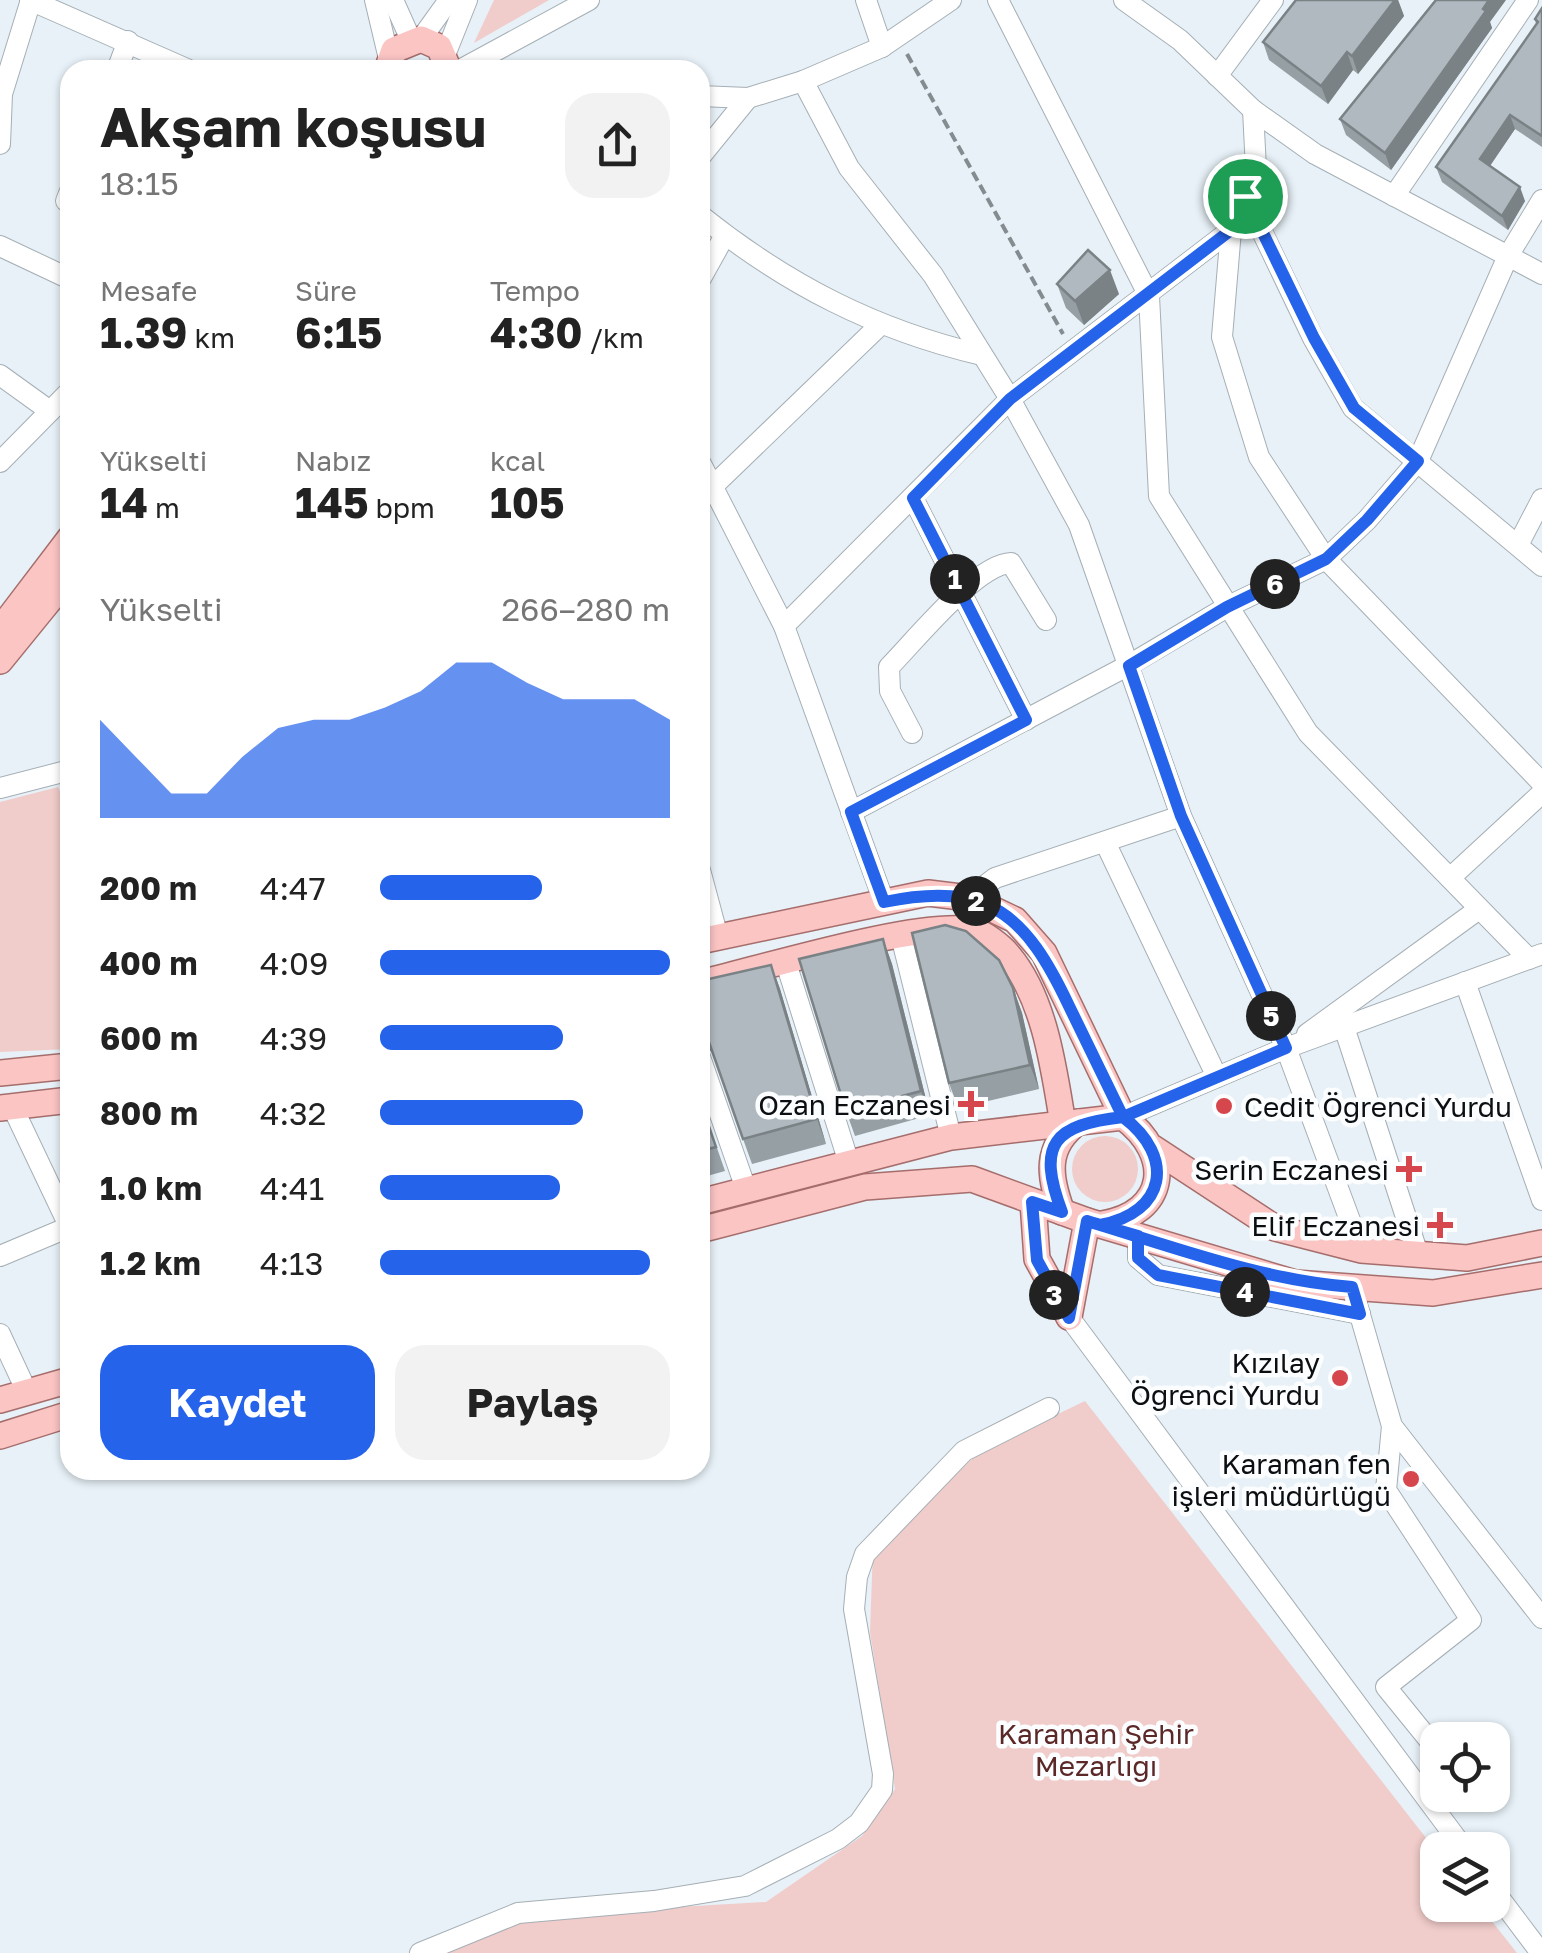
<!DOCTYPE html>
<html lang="tr">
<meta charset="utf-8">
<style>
:root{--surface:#fff;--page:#f2f2f2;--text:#222;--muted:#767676;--accent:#2563eb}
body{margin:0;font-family:"Golos Text",sans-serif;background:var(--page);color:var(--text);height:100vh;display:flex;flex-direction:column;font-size:38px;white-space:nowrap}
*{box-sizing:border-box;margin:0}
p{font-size:32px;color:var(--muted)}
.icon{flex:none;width:55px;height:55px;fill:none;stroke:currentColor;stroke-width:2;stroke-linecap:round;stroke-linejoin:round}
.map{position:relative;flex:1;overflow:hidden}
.side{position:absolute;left:60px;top:60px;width:650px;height:1420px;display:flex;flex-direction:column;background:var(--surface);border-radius:30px;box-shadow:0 2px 8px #0004}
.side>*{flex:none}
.fabs{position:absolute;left:1420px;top:1722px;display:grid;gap:20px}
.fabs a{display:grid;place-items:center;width:90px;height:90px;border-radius:20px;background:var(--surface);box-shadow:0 2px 8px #0004;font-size:50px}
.pin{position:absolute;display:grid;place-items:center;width:85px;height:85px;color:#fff;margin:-42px;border:5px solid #fff;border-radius:50%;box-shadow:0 2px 10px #0007}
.km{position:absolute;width:50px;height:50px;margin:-25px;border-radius:50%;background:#222;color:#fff;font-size:28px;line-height:50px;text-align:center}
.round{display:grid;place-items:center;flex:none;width:105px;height:105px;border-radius:30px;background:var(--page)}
.summary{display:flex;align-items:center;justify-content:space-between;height:170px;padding:0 40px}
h1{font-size:55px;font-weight:700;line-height:75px}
.metrics{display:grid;grid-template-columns:repeat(3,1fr);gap:15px;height:170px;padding:10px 40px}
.metrics div{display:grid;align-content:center}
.metrics b{font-size:42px;font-weight:700}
.metrics small{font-size:28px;font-weight:400}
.metrics p{font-size:28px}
.chart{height:280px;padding:20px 40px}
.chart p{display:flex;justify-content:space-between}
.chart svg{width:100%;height:180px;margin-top:10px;fill:var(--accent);opacity:.7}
.button{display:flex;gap:20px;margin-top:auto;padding:20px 40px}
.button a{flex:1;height:115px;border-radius:30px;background:var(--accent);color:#fff;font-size:40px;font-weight:700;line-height:115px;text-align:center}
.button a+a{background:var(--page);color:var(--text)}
ul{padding:0 40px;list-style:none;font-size:32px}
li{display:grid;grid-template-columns:160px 120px 1fr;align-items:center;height:75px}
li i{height:25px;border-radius:12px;background:var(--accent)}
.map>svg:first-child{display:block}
.green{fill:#f0ccca}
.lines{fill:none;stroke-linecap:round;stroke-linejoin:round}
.minor-casing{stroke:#a5afb5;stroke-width:22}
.major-casing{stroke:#a56d6b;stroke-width:28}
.path{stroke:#848c90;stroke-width:4;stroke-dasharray:10 5;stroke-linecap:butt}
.minor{stroke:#fff;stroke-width:20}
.major{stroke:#fbc5c4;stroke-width:25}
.wall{fill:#969fa4}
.shaded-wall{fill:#7a8286}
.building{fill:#afb9bf;stroke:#7a8286;stroke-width:2.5}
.route-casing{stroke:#fff;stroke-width:20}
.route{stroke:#2563eb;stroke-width:12}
.poi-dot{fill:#d6464d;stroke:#fbfdfe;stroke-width:4}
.labels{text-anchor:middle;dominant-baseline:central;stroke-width:9;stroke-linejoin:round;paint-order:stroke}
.poi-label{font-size:28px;fill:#0b0f11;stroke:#fbfdfe;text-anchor:end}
.park-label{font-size:28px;fill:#5b2727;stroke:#fbfdfe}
</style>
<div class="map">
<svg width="1542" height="1953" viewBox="0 0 1542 1953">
<rect width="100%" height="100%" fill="#e7f1f7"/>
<g class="green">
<polygon points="494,0 549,0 474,43"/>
<polygon points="58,787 70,814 70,1049 0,1052 0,802"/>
<circle cx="1105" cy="1169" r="33"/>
<polygon points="1085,1401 1437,1852 1438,1905 1479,1905 1517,1953 430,1953 524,1916 766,1902 862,1836 895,1789 870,1632 873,1548 981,1451"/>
</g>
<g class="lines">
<g class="minor-casing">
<g id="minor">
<polyline points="30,0 189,70"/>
<polyline points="375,0 389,59"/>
<polyline points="393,0 411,40"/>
<polyline points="866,0 882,47"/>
<polyline points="998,0 1149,296 1159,496 1308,733 1529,959"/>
<polyline points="1124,0 1180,40 1253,110 1315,154 1542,274"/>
<polyline points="421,39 449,0"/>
<polyline points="445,55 467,0"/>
<polyline points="117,70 128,41"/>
<polyline points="460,70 589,0"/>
<polyline points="1217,76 1273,0"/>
<polyline points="803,81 849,168 933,275 1010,399 1079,525 1181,816 1286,1048 1361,1250"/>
<polyline points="700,96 748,98"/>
<polyline points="0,144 2,94 31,0"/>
<polyline points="700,157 748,98 803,81 882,47 951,0"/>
<polyline points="1245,196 1313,338 1353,408 1542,566"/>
<polyline points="1394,196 1528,0"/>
<polyline points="66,201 70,191"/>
<path d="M700 215C786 284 875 330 982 355"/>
<polyline points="1231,230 1222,337 1259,457 1326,559 1542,783"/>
<polyline points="0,246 70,279"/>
<polyline points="700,280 725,235"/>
<polyline points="0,375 50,411"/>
<polyline points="0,462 70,391"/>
<polyline points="700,462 784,626 884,902"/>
<polyline points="712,487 879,326"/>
<polyline points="913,498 1026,720"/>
<polyline points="1518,545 1542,499"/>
<polyline points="784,626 1010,399 1231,230 1256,169 1253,110"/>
<path d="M912 733 890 691 889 667C914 642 976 564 1011 563L1046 620"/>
<polyline points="0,788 70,770"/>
<polyline points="851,812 1129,665 1227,607 1326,559 1367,520 1418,461 1508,256 1542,200"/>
<polyline points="1105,842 1217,1077"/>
<polyline points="700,870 718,937"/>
<polyline points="1450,878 1542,793"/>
<polyline points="969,898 995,878 1181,816"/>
<polyline points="901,936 951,1137"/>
<polyline points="786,963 849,1163"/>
<polyline points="1465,982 1542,1200"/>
<polyline points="1344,1027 1418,1254"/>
<polyline points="1307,1034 1479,909"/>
<polyline points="700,1057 746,1189"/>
<polyline points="12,1106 70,1228"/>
<polyline points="1123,1117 1286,1048 1542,954"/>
<polyline points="1138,1236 1138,1258 1158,1275 1360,1314"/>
<polyline points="0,1256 69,1227"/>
<polyline points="1352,1287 1392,1426 1542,1618"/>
<polyline points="1069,1317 1465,1850"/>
<polyline points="0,1334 27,1392"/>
<polyline points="1392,1426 1386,1490 1471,1620 1386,1687 1438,1751"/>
<polyline points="1492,1888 1541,1953"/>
<polyline points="420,1953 518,1913 654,1901 745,1886 838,1839 859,1823 882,1790 883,1774 854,1609 857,1577 865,1554 964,1451 1049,1408"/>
</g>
</g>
<g class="major-casing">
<g id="major">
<polyline points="387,70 394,50 421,39 439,47 449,70"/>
<polyline points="0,630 70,538"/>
<polyline points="0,661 70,575"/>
<polyline points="700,941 928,893 969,898 1015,920 1044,953 1123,1117"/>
<path d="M700 983C760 969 919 920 972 930 983 932 1002 947 1009 956 1045 999 1054 1070 1063 1124"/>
<polyline points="0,1073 70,1066"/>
<polyline points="0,1108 70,1100"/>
<polyline points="1153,1148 1275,1228 1361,1250 1467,1258 1542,1243"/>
<path d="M700 1202 951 1137 1123 1117C1174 1155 1168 1213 1102 1224"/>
<polyline points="1033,1202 1037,1259 1069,1317"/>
<path d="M1062 1212C1049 1177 1044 1147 1078 1122"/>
<polyline points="700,1230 865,1187 972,1179 1087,1221 1295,1283 1433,1293 1542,1275"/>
<polyline points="1069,1317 1087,1221"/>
<polyline points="0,1400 70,1380"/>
<polyline points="0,1436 70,1414"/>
</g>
</g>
<polyline class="path" points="907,54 1063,334"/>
<use href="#minor" class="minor"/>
<use href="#major" class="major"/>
</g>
<g class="wall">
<polygon points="1296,0 1398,0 1404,16 1358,74 1353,70 1328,104 1269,60 1263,42"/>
<polygon points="1542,8 1542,147 1515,129 1490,166 1525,201 1508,230 1442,182 1436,167 1536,24 1535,19"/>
<polygon points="1490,22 1492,28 1391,170 1346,135 1340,119"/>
<polygon points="1057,284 1119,294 1084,325 1066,308"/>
<polygon points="883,939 892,964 930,1115 855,1136 846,1111"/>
<polygon points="771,965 780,989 826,1144 752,1164 712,1052 700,1046 700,981"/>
<polygon points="1013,988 1022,1013 1039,1089 958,1108 949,1083"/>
<polygon points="700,1099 725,1171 700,1178"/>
</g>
<g class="shaded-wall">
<polygon points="1395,0 1398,0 1404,16 1358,74 1352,56"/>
<polygon points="1489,0 1506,0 1490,22 1492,28 1391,170 1385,153"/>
<polygon points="1347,52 1353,70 1328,104 1321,86"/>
<polygon points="1510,115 1515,129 1485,173 1480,159"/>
<polygon points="1520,187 1525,201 1508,230 1502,216"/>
<polygon points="1110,270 1119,294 1084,325 1075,301"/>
<polygon points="883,939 892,964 930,1115 921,1091"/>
<polygon points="771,965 780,989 826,1144 817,1119"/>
<polygon points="1013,988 1022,1013 1039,1089 1030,1065"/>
</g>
<g class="building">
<polygon points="1296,0 1395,0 1352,56 1347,52 1321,86 1263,42"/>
<polygon points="1436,0 1489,0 1483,9 1486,11 1385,153 1340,119"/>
<polygon points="1542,8 1542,136 1510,115 1480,159 1520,187 1502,216 1436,167 1538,22 1535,19"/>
<polygon points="1088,250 1110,270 1075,301 1057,284"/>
<polygon points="945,925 966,931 999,960 1013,988 1030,1065 949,1083 912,933"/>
<polygon points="883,939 921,1091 846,1111 799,959"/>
<polygon points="771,965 817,1119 743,1139 704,1028 700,1026 700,981"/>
<polygon points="700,1100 716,1147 700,1151"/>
</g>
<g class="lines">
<g class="route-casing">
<path id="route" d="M1245 196 1231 230 1010 399 913 498 1026 720 851 812 884 902C989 880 1026 915 1069 1006 1087 1043 1105 1080 1123 1117 1054 1125 1036 1143 1062 1212L1032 1202 1037 1260 1069 1318 1087 1221C1174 1247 1261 1280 1352 1287L1360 1314 1158 1275 1138 1258V1236L1100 1225C1166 1213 1176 1157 1123 1117L1286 1048 1181 816 1129 666 1227 607 1326 559 1367 520 1418 461 1354 408 1314 338 1245 196"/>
</g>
<use href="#route" class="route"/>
</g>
<g class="poi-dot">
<path d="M966 1089h10v10h10v10h-10v10h-10v-10h-10v-10h10z"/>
<circle cx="1224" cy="1106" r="10"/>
<path d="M1404 1154h10v10h10v10h-10v10h-10v-10h-10v-10h10z"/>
<path d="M1435 1210h10v10h10v10h-10v10h-10v-10h-10v-10h10z"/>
<circle cx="1340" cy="1378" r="10"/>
<circle cx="1411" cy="1479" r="10"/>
</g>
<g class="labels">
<g class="poi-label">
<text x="951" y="1104">Ozan Eczanesi</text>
<text x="1244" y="1106" text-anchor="start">Cedit Öğrenci Yurdu</text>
<text x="1389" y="1169">Serin Eczanesi</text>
<text x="1420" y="1225">Elif Eczanesi</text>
<text x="1320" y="1362">Kızılay<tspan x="1320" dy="32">Öğrenci Yurdu</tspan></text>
<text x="1391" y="1463">Karaman fen<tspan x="1391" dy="32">işleri müdürlüğü</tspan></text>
</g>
<g class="park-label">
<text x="1096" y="1733">Karaman Şehir<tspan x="1096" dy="32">Mezarlığı</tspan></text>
</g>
</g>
</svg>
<div class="fabs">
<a><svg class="icon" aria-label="locate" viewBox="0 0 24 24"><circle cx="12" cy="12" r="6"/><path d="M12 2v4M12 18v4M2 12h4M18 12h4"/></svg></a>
<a><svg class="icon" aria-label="layers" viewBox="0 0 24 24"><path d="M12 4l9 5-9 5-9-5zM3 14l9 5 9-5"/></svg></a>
</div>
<div class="pin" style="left:1245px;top:196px;background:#1e9e55"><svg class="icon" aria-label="arrive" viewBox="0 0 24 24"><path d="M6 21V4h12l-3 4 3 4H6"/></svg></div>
<b class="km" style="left:955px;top:579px">1</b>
<b class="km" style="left:976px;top:901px">2</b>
<b class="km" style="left:1054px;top:1295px">3</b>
<b class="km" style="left:1245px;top:1292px">4</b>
<b class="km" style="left:1271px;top:1016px">5</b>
<b class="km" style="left:1275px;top:584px">6</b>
<section class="side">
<div class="summary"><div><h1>Akşam koşusu</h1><p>18:15</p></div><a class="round"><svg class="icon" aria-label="share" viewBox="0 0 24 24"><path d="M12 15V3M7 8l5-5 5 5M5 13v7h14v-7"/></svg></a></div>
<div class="metrics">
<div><p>Mesafe</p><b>1.39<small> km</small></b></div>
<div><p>Süre</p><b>6:15</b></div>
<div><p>Tempo</p><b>4:30<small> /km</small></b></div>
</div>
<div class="metrics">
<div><p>Yükselti</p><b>14<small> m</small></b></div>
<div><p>Nabız</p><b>145<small> bpm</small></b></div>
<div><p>kcal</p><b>105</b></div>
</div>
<div class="chart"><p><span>Yükselti</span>266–280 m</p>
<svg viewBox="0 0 160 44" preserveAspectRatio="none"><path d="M0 44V20L10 29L20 38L30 38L40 29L50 22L60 20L70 20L80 17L90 13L100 6L110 6L120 11L130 15L140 15L150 15L160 20V44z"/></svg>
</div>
<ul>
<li><b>200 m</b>4:47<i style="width:56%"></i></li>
<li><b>400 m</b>4:09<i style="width:100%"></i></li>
<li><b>600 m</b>4:39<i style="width:63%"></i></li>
<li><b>800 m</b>4:32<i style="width:70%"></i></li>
<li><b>1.0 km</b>4:41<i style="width:62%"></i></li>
<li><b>1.2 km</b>4:13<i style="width:93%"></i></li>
</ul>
<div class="button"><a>Kaydet</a><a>Paylaş</a></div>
</section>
</div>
